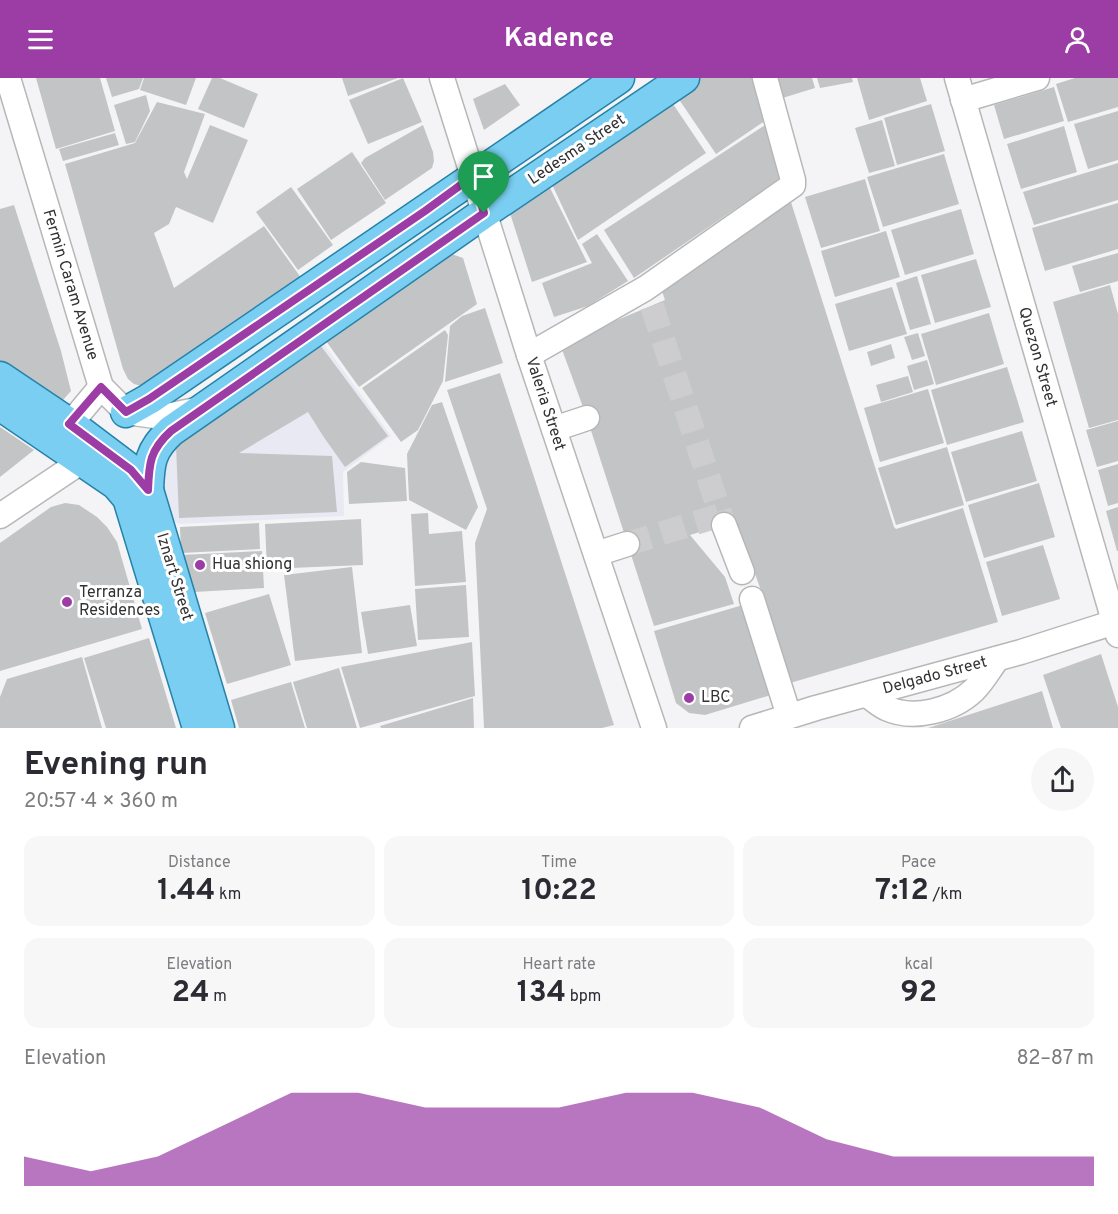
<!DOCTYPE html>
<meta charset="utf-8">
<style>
:root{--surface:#fff;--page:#f7f7f7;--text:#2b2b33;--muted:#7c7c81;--accent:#9c3da6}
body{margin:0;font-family:Overpass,sans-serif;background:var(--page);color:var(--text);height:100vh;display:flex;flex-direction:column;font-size:22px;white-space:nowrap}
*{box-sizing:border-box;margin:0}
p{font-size:20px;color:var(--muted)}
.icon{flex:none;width:33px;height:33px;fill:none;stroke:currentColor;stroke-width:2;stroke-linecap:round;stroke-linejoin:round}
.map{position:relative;height:650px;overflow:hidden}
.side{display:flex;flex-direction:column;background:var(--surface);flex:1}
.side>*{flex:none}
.pin{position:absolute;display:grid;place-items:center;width:51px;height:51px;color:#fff;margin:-62px -26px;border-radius:50% 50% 50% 0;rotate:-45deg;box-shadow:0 0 6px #0007}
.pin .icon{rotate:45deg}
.round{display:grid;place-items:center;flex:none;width:63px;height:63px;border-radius:32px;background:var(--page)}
.headline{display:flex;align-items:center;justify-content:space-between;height:102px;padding:0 24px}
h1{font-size:33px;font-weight:700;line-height:45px}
.stats{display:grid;grid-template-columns:repeat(3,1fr);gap:9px;height:102px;padding:6px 24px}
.stats div{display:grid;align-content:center;border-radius:15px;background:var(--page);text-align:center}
.stats b{font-size:30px;font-weight:700}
.stats small{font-size:16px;font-weight:400}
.stats p{font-size:16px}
.chart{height:168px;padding:12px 24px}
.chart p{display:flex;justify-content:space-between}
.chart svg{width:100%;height:108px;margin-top:6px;fill:var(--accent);opacity:.7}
header{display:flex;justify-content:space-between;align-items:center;height:78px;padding:0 24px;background:var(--accent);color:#fff;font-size:27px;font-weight:700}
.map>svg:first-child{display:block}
.built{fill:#e8e9f2}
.building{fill:#c3c4c5}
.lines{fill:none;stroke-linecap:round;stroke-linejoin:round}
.minor-tunnel{stroke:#cdcdcf;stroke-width:24;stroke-dasharray:24 12;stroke-linecap:butt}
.minor-casing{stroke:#b7b7b8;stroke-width:27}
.major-casing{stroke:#2582a8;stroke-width:33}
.minor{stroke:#fff;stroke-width:24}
.major{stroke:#79cef1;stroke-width:30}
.route-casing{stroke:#fff;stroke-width:12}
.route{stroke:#9c3da6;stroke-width:8}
.poi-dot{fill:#9c3da6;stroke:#fff;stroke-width:2}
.labels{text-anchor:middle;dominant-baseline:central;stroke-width:6;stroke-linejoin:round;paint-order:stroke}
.street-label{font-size:16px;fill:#313131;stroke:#fff}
.poi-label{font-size:16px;fill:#313131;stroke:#fff;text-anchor:start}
</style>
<header><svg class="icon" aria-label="menu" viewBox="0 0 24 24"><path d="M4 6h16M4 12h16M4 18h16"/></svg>Kadence<svg class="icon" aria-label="person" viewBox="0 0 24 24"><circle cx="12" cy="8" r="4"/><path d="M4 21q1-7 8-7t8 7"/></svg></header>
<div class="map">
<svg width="1118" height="650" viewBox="0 0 1118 650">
<rect width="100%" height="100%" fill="#f4f4f6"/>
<polygon class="built" points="319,259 391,358 343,394 344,438 180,446 170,441 157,390 168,369"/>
<g class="building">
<polygon points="36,0 100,0 115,53 56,71"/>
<polygon points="106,0 143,0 139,11 112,19"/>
<polygon points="144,0 196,0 186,27 140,12"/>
<polygon points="212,0 220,0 258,16 244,50 198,31"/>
<polygon points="342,0 398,0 348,18"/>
<polygon points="403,0 422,44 368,66 349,22"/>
<polygon points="699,0 760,0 772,38 716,76 676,17"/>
<polygon points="769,0 812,0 815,10 776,22"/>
<polygon points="817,0 852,0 853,4 820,10"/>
<polygon points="857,0 920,0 927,23 869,42"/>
<polygon points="1075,0 1118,0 1118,29 1068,44 1056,6"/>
<polygon points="505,6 520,27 484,52 473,21"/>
<polygon points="1054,9 1064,43 1004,61 994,27"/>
<polygon points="146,17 150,33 135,64 126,66 114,27"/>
<polygon points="669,20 706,75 578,162 549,100"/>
<polygon points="157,24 205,36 184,94 187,101 210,47 248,62 213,145 176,129 169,146 154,155 174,210 264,148 304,204 150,306 141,308 134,306 128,301 123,291 65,86 135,65"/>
<polygon points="931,26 945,73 897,87 884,40"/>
<polygon points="1118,33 1118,82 1088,91 1074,46"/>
<polygon points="773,42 788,95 634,200 604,152"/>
<polygon points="882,42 895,88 869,95 855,50"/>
<polygon points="423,47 433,74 434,83 432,90 385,122 361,85 365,80"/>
<polygon points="1064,48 1077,94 1021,111 1007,66"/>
<polygon points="115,55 119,67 63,83 59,71"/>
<polygon points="352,74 386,125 331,162 297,111"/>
<polygon points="944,76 959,126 883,149 867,99"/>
<polygon points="1118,85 1118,122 1034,147 1023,114"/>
<polygon points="865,101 880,153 821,170 805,119"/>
<polygon points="546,102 587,184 532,204 509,132"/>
<polygon points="291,109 333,167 298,192 256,134"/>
<polygon points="790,121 894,449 896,451 963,430 998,544 790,605 763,518 736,443 690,457 725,499 734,526 654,548 587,340 560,266 665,222 662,213"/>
<polygon points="1118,125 1118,171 1045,193 1032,150"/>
<polygon points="14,127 61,273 71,313 63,322 37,311 0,286 0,131"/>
<polygon points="961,131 974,176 905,197 891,152"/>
<polygon points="886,153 900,199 835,219 821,173"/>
<polygon points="597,156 628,203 588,228 554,239 542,205 592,185 582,166"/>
<polygon points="443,173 463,180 477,226 359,309 321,256"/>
<polygon points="1118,175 1118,203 1080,214 1072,188"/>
<polygon points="976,181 991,229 935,245 921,197"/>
<polygon points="917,198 931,246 910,252 896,205"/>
<polygon points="1110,207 1118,236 1118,342 1089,350 1053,224"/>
<polygon points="892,209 907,256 849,273 835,226"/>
<polygon points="485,230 503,285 445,304 450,248 462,238"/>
<polygon points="989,235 1004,286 936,307 921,256"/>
<polygon points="445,252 448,257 443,303 418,352 401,364 362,310"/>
<polygon points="918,255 925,278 912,282 904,259"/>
<polygon points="318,264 388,358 345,389 323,358 308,334 239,375 332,378 337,434 179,440 176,367"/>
<polygon points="891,266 895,280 871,288 867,274"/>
<polygon points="927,282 934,306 914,312 907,288"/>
<polygon points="1007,289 1024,344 947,367 931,312"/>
<polygon points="500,295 534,399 614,647 602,650 484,650 475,465 487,431 447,312"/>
<polygon points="908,298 913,314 881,324 876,307"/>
<polygon points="928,311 944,365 880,384 864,330"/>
<polygon points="442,324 478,429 466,452 409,422 407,376 432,327"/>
<polygon points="1118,343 1118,383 1097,389 1086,352"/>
<polygon points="0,349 34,372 0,399"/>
<polygon points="1022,353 1037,403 966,424 951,374"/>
<polygon points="947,369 964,427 896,447 878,390"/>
<polygon points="361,384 405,390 407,423 349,426 347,394"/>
<polygon points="1118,386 1118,425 1108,428 1098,392"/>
<polygon points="1039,405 1055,459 984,480 968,427"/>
<polygon points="65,425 79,427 97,439 107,449 117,464 142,551 0,593 0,465 51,429"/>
<polygon points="1118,429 1118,473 1117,473 1106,433"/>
<polygon points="428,435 429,456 462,453 466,504 415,508 411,436"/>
<polygon points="361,441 363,487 267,491 265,446"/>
<polygon points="259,445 260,471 181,475 180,449"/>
<polygon points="1043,467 1060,521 1002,538 986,484"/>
<polygon points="262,473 264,510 194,514 182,477"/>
<polygon points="352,489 362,575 295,583 284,497"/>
<polygon points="466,507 469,559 418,562 415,511"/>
<polygon points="269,516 291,587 227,606 205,535"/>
<polygon points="410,527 417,568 368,576 361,534"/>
<polygon points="743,527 771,617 705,637 689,635 676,625 654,553"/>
<polygon points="149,560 176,650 106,650 84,580"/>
<polygon points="472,564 475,618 360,650 341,589"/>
<polygon points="1101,576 1118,629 1118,650 1061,650 1043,597"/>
<polygon points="82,579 102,650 0,650 0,619 7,601"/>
<polygon points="339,590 357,650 307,650 293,604"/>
<polygon points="291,604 305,650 239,650 231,622"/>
<polygon points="1042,613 1053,650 928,650"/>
<polygon points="473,620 474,650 381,650 380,648"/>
</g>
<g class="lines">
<g class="minor-tunnel">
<polyline points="652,228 724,447"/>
<polyline points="627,466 721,437"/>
</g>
<g class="minor-casing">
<g id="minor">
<polyline points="8,0 101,309 126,334 162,339 196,332"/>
<polyline points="442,0 529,277 654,650"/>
<polyline points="957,0 1118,557"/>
<polyline points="963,22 1037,0"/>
<polyline points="529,277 646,210 793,107 793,102 765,0"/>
<polyline points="70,346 101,309"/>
<polyline points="554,351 587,340"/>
<polyline points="0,438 82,383"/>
<polyline points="724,447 742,494"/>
<polyline points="596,476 627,466"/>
<polyline points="752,521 789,638"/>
<path d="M867 617C873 621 879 627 886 630 914 643 953 632 974 612 983 603 989 592 997 581"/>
<polyline points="752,650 816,630 1021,574 1118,543"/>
</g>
</g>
<g class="major-casing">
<g id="major">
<polyline points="0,299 70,346 131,392 148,412 219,650"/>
<polyline points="0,327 116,406 128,420 198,650"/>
<polyline points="126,334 149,321 619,0"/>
<path d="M148 412C149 385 150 372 171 353L484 135 684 0"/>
</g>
</g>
<use href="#minor" class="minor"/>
<use href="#major" class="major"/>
</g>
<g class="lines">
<g class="route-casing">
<path id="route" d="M473 98 484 135 171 353C150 372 149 385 148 412L131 392 69 346 101 309 126 334 149 321 425 133Z"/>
</g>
<use href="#route" class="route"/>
</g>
<g class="poi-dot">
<circle cx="200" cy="487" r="6"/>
<circle cx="67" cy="524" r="6"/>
<circle cx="689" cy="620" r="6"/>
</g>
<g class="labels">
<g class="street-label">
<text transform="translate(577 72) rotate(-34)">Ledesma Street</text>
<text transform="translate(70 207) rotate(73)">Fermin Caram Avenue</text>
<text transform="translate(1037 279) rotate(74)">Quezon Street</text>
<text transform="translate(545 326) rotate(72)">Valeria Street</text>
<text transform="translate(174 499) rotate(73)">Iznart Street</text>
<text transform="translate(935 598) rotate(-15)">Delgado Street</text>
</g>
<g class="poi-label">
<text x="212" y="487">Hua shiong</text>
<text x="79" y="515">Terranza<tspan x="79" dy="18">Residences</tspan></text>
<text x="701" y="620">LBC</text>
</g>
</g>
</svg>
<div class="pin" style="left:484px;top:135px;background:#1e9e55"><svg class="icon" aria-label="arrive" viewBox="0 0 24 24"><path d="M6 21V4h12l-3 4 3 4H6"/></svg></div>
</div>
<section class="side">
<div class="headline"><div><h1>Evening run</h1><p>20:57 · 4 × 360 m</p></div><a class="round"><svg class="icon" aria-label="share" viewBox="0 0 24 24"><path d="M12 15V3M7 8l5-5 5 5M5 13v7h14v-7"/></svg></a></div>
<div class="stats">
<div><p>Distance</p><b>1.44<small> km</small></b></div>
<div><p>Time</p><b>10:22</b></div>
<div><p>Pace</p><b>7:12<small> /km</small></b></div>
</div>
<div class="stats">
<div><p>Elevation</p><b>24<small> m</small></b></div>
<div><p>Heart rate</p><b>134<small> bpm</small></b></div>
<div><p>kcal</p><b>92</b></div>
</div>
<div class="chart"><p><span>Elevation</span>82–87 m</p>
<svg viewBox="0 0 160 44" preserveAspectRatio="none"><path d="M0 44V32L10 38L20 32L30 19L40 6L50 6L60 12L70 12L80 12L90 6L100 6L110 12L120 25L130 32L140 32L150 32L160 32V44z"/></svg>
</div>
</section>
